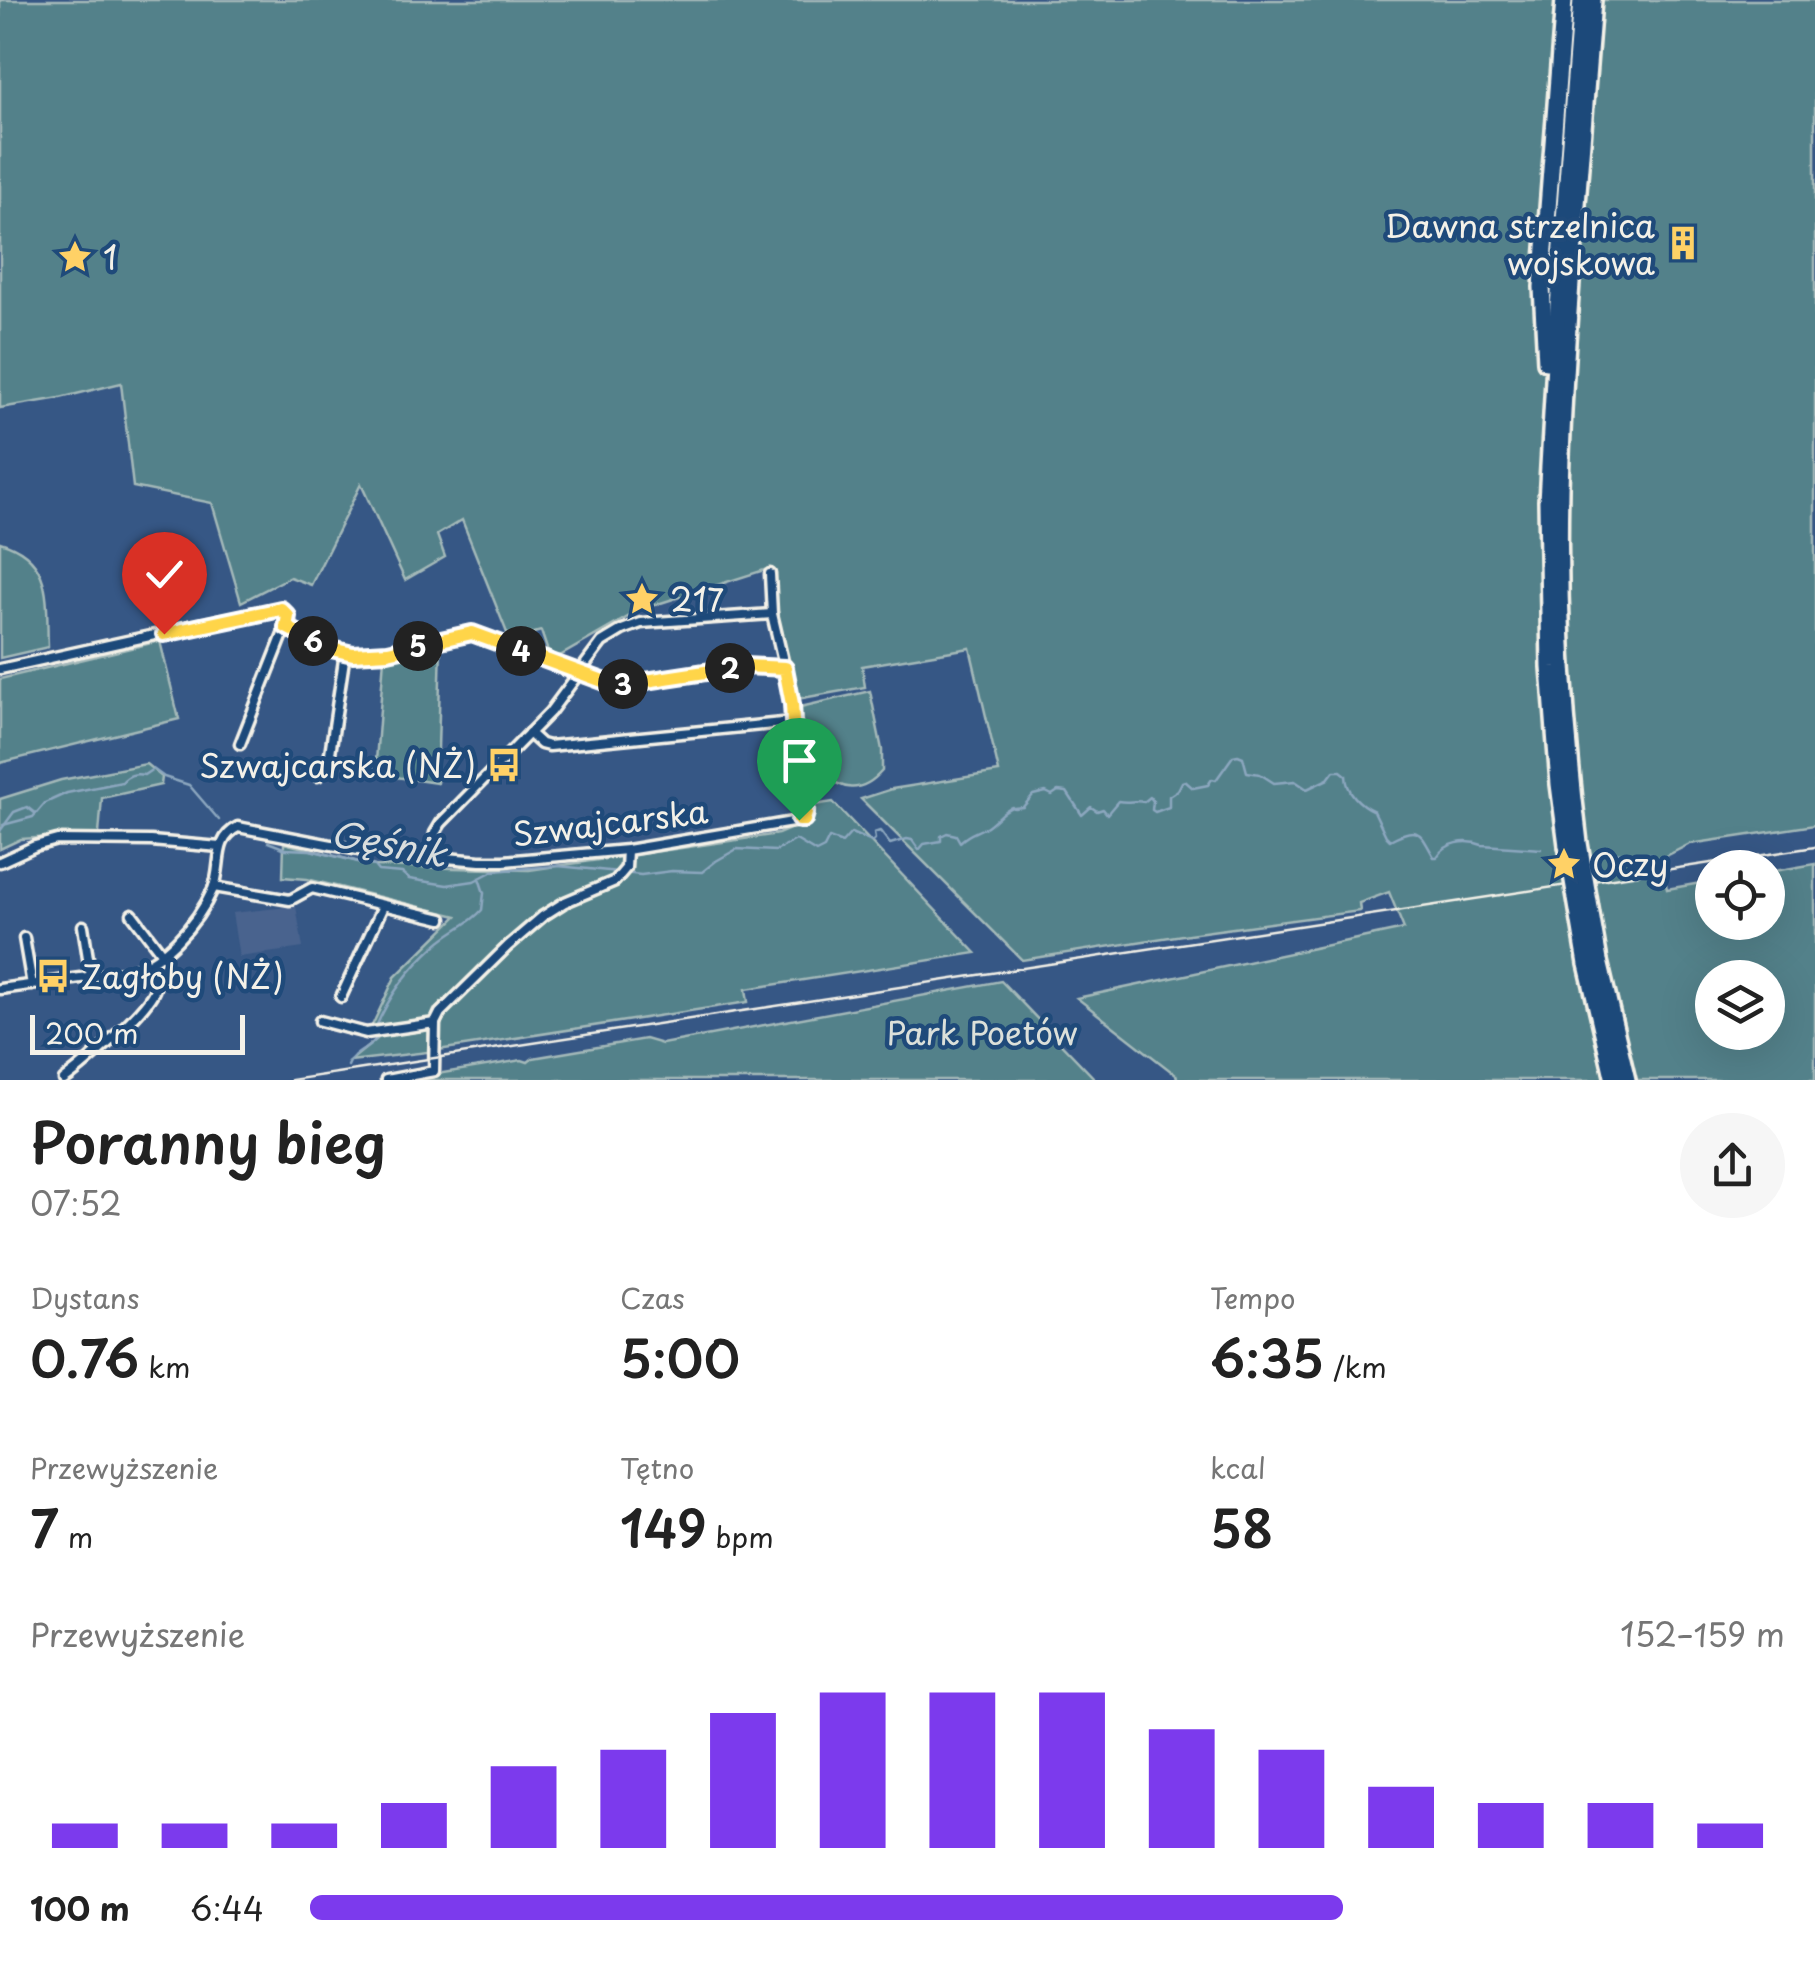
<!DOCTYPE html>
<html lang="pl">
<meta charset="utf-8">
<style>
:root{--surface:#fff;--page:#f6f6f6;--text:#222;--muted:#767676;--accent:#7c3aed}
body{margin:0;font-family:"Playpen Sans",sans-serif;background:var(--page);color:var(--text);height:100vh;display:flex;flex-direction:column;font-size:38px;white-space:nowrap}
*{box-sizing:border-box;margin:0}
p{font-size:32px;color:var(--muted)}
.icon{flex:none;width:55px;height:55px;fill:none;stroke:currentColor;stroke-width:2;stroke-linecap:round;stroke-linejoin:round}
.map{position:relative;height:1080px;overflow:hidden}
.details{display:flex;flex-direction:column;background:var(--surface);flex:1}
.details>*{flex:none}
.buttons{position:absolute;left:1695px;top:850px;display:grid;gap:20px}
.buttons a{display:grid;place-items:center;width:90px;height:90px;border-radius:50%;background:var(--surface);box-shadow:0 10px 40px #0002;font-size:50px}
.scale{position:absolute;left:30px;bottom:25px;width:215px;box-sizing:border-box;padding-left:10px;border:5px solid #f4f1e8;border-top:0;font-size:28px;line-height:35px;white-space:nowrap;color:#f4f1e8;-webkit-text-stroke:8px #1f4a7a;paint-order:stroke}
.pin{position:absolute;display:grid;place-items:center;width:85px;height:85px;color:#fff;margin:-102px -42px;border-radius:50% 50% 50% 0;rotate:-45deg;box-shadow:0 0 10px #0007}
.pin .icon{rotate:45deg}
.km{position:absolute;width:50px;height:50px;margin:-25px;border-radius:50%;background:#222;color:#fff;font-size:28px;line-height:50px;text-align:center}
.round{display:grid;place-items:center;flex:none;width:105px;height:105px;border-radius:52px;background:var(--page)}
.head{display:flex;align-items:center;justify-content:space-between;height:170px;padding:0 30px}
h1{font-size:55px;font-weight:600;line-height:75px}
.stats{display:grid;grid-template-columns:repeat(3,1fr);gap:15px;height:170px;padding:10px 30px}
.stats div{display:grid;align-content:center}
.stats b{font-size:50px;font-weight:600}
.stats small{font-size:28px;font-weight:400}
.stats p{font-size:28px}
.chart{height:280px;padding:20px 30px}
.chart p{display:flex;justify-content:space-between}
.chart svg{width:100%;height:180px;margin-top:10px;stroke:var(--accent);stroke-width:6}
ul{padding:0 30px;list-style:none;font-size:32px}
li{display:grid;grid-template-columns:160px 120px 1fr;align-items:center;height:75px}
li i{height:25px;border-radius:12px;background:var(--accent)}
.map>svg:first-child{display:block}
.built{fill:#49638e}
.green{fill:#53818a;stroke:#a4b9b9;stroke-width:2.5;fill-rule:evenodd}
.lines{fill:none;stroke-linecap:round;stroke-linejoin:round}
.stream{stroke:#8ca7bf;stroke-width:2.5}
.minor-casing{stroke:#f4f1e8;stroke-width:15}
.motorway-casing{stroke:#f4f1e8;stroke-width:22}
.minor{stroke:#1f4a7a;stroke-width:8}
.motorway{stroke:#1f4a7a;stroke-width:15}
.rail{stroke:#f4f1e8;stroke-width:2.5}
.motorway-bridge-casing{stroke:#f4f1e8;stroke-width:22;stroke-linecap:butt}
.motorway-bridge{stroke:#1f4a7a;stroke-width:15}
.route-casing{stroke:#fff;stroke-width:20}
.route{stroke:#ffd54a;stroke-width:12}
.labels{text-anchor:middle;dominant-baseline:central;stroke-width:9;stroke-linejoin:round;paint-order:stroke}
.poi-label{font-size:32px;fill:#f4f1e8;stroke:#1f4a7a;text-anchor:start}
.street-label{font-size:32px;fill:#f4f1e8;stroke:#1f4a7a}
.park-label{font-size:32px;fill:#dce0da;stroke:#1f4a7a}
.water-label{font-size:35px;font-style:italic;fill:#dadede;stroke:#1f4a7a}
</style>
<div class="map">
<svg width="1815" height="1080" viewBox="0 0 1815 1080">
<rect width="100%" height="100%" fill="#365785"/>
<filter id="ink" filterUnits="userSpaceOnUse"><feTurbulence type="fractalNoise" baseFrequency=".01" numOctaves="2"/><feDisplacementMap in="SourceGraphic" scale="20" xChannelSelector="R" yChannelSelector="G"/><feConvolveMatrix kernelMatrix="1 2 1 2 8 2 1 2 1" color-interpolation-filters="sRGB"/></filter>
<g filter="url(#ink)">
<polygon class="built" points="296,906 303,948 239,957 232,913"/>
<g class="green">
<path d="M0 0H1815V825L1690 844 1664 857H1660L1667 889 1712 881V922H1768V872L1815 864V1080H1178L1176 1075 1077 998 1404 929 1389 892 1359 903 1360 911 1189 934 1022 960 861 799 892 789 999 772 970 648 862 666 865 687 791 700 764 570 642 609 558 657 548 652 541 631 513 639 509 638 462 520 437 535 445 557 405 580 361 484 311 585 290 577 241 602 212 503 133 487 121 383 60 398 0 408ZM1712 978H1768V1032H1712Z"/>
<path d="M0 542C54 558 46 601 48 647L0 658Z"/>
<polygon points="160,641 179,719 0,763 0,679"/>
<polygon points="441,645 437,783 375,774 384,658"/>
<path d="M870 691 882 750V771C839 820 799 748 796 708Z"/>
<polygon points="146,764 162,777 161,785 102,798 99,834 21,839 0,849 0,799 61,780"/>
<polygon points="833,802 976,953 746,989 748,1002 438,1050 439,1029 445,1016 434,1010 429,1023 428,1052 350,1061 377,1039 370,1030 395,977 457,916 307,879 283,877 284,843 375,866 529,870 778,834 806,822 814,805"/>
<polygon points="1001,981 1096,1080 400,1080 522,1060 528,1062 533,1058 645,1039 662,1044"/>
</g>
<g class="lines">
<g class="stream">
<path d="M1014 808 1023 807 1033 795 1046 792 1052 795 1058 791 1067 792 1082 815 1091 807 1097 811 1103 809 1107 814 1118 801C1128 803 1135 800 1144 802L1150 797 1153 801 1152 810 1155 812 1169 807V796L1178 790 1182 782 1185 781 1193 788 1208 785 1212 779 1216 780 1233 756 1238 755 1243 757 1247 772 1260 774 1274 783 1295 781 1307 789 1328 779 1334 771H1341L1346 775C1346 792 1360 805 1374 811L1386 836 1390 840C1420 824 1420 833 1434 857H1437C1445 842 1467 839 1482 845L1541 849"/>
<path d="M3 825 33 817 45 803 67 793 122 782C128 775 134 773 144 775L153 769 164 777 189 785 219 820"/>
<polyline points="0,831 14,812 27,807 36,814"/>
<polyline points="268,842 286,849 310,850 374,866 378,871 402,873 409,879 447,885 474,881 493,871 558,866 619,872"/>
<polyline points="1600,852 1652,854"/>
<path d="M624 873 641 875 672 871 702 872 716 861 737 849 776 851 796 840 816 852 824 848 829 838 842 843 851 833 872 842 875 839 874 833 880 831 890 844 907 839 912 840 919 850 924 844 941 841V836L947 833 956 835 960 842C968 834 974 833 984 828 995 822 1002 810 1012 807"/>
<path d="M375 1029C390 994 409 969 437 944 451 931 470 924 482 910L484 893 479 878"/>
<path d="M348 1066C353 1051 372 1049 377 1037"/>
</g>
<g class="minor-casing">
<g id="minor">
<polyline points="286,627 327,649 353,654 389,651 472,633 611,683 626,684 745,666 785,668"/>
<polyline points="0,669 218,621 281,609 287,616 286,627 240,744"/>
<polyline points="529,733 541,744 549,746 793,722"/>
<polyline points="318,776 329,760 345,653"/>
<polyline points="431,855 435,833 441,823 550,712 602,642 622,630 641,623 772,614"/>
<polyline points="0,862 35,846 57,840 151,841 220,847"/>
<polyline points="214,887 290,900 312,888 442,919"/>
<polyline points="132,914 163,955"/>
<polyline points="83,926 91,977"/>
<polyline points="24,938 32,985"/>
<path d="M0 989 124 972C161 966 198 923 213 889 223 867 212 840 238 827L358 850 480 861H504L627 850 804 820 806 813 807 768 793 722V704L772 614 770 574"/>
<polyline points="341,997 383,906"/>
<polyline points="320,1021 366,1033 435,1023"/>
<path d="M64 1080C82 1067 151 1007 155 988 156 980 152 972 149 965"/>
<polyline points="386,1080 434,1071 435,1023 440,1013 508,946 543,916 565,902 615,881 626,868 627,850"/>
</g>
</g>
<g class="motorway-casing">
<g id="motorway">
<polyline points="1546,362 1542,287 1564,0"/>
<path d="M1579 843C1563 715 1556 585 1561 456 1567 304 1582 152 1593 0"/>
<polyline points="1567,845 1559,784 1550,667 1547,501 1561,259 1581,0"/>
<polyline points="1599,961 1627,1080"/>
<polyline points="1587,964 1614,1080"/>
</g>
</g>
<use href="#minor" class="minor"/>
<use href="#motorway" class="motorway"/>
<polyline class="rail" points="291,1080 1815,847"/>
<g class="motorway-bridge-casing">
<g id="motorway-bridge">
<polyline points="1579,843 1599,961"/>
<polyline points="1567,845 1587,964"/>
</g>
</g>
<use href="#motorway-bridge" class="motorway-bridge"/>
</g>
</g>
<g class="lines" filter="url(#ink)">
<g class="route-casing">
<polyline id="route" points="164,634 281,609 288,616 286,627 327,648 353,654 388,652 472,633 611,684 626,684 745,666 785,668 792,704 793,722 807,768 806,813 804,820 799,820"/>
</g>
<use href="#route" class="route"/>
</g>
<defs>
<g id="building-bare" transform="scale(2.7)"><path d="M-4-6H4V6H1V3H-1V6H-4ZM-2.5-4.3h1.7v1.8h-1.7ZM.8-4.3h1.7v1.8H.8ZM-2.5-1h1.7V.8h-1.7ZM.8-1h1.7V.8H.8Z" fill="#ffd166" stroke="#1f4a7a" stroke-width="2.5" paint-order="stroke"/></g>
<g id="sight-bare" transform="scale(2.7)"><path d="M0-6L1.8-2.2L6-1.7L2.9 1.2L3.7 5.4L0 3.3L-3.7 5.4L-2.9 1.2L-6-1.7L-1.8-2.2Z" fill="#ffd166" stroke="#1f4a7a" stroke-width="2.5" paint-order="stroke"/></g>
<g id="bus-bare" transform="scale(2.7)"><path d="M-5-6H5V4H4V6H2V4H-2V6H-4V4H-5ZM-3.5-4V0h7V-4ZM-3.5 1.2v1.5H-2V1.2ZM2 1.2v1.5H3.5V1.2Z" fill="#ffd166" stroke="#1f4a7a" stroke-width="2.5" paint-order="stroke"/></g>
</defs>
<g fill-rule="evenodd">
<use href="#building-bare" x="1683" y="243"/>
<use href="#sight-bare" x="75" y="257"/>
<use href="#sight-bare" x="642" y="599"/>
<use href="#bus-bare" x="504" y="765"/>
<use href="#sight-bare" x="1564" y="864"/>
<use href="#bus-bare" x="53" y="976"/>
</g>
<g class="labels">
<g class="poi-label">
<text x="1655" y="225" text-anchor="end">Dawna strzelnica<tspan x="1655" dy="37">wojskowa</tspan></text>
<text x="103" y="257">1</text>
<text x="670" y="599">217</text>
<text x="476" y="765" text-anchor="end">Szwajcarska (NŻ)</text>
<text x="1592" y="864">Oczy</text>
<text x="81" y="976">Zagłoby (NŻ)</text>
</g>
<g class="street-label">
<text transform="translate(610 822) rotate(-7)">Szwajcarska</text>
</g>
<g class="park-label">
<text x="982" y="1032">Park Poetów</text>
</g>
<g class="water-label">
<text transform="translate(389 842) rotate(11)">Gęśnik</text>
</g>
</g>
</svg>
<div class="buttons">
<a><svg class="icon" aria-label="locate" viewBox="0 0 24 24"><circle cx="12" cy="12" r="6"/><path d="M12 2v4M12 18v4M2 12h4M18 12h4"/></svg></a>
<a><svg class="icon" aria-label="layers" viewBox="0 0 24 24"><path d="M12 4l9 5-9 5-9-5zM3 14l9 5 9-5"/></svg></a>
</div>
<div class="scale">200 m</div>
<div class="pin" style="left:799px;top:820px;background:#1e9e55"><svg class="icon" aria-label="arrive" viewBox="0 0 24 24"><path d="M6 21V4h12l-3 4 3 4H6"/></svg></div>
<div class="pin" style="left:164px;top:634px;background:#d93025"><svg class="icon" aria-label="check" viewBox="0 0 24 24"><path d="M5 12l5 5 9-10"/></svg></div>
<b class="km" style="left:730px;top:668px">2</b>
<b class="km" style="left:623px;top:684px">3</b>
<b class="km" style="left:521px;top:651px">4</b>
<b class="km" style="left:418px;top:646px">5</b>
<b class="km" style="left:313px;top:641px">6</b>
</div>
<section class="details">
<div class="head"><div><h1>Poranny bieg</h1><p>07:52</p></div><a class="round"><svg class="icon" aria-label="share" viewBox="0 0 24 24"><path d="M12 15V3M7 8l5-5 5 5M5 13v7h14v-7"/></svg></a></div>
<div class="stats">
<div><p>Dystans</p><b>0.76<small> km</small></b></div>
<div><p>Czas</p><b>5:00</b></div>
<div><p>Tempo</p><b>6:35<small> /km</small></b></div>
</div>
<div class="stats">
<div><p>Przewyższenie</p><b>7<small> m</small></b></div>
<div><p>Tętno</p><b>149<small> bpm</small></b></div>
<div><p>kcal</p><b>58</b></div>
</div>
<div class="chart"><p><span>Przewyższenie</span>152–159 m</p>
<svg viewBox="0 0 160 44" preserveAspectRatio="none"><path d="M5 44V38M15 44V38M25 44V38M35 44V33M45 44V24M55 44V20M65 44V11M75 44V6M85 44V6M95 44V6M105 44V15M115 44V20M125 44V29M135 44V33M145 44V33M155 44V38"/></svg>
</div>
<ul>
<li><b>100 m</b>6:44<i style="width:70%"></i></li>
</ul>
</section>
